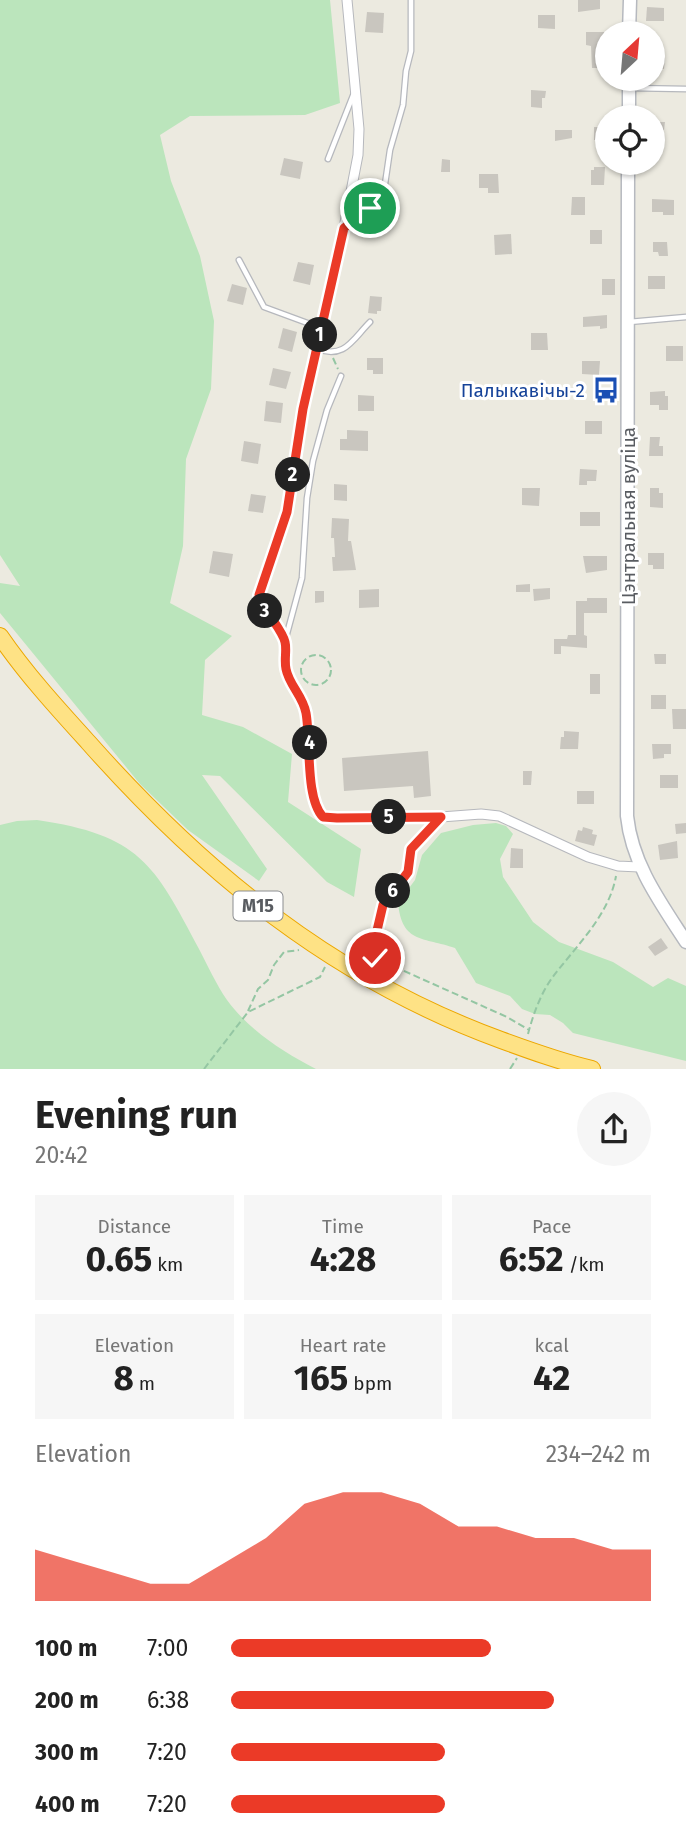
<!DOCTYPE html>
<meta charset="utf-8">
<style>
:root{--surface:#fff;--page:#f6f6f6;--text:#222;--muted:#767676;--accent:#eb3a27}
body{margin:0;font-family:"Fira Sans",sans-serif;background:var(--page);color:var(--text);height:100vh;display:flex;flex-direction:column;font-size:26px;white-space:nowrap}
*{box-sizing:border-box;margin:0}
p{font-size:23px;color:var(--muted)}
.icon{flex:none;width:38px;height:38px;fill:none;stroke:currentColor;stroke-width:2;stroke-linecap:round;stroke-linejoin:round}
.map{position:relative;height:1069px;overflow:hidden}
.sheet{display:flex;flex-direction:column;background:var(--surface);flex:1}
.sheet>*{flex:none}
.needle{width:46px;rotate:26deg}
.fabs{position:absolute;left:595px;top:21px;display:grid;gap:14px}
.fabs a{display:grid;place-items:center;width:70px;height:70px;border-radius:50%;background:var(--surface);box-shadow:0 2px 5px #0004;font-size:35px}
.pin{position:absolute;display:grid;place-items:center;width:60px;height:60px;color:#fff;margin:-30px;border:4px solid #fff;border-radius:50%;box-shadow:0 2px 7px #0007}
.km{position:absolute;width:35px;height:35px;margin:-18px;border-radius:50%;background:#222;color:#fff;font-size:19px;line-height:35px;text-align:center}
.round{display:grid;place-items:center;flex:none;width:74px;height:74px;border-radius:37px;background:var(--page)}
.head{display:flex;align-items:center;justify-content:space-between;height:119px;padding:0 35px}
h1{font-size:38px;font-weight:700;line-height:52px}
.figures{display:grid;grid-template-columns:repeat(3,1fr);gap:10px;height:119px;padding:7px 35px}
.figures div{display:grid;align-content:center;border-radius:0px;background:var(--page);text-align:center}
.figures b{font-size:35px;font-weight:700}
.figures small{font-size:19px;font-weight:400}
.figures p{font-size:19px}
.chart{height:196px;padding:14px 35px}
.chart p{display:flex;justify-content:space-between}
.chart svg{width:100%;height:126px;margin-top:7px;fill:var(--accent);opacity:.7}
ul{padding:0 35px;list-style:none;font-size:23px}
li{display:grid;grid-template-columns:112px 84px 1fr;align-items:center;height:52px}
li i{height:18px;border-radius:9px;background:var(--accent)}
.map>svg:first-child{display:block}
.green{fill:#bbe5bc}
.building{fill:#c9c6bf}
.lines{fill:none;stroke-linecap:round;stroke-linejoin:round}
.lane-casing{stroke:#b6b8bd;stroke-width:7}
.street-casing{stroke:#b6b8bd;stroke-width:11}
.secondary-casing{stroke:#b6b9bf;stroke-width:15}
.highway-casing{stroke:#eca700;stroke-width:18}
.path{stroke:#94c6a3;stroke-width:2;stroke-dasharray:7 3.5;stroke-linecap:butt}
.lane{stroke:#fff;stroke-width:4.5}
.street{stroke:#fff;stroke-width:9}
.secondary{stroke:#fff;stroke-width:12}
.highway{stroke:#fee285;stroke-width:16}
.route-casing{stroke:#fff;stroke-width:14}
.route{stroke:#eb3a27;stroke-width:9}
.labels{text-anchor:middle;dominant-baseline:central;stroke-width:6;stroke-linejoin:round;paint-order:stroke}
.shield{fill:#fff;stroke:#8b8d90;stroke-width:2}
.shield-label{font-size:18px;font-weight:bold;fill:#595c61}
.transit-label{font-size:19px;fill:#164399;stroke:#fff;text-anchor:end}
.street-label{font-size:19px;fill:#595c61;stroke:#fff}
</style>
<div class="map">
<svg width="686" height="1069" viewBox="0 0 686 1069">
<rect width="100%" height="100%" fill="#eceae0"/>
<g class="green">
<polygon points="0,0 330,0 340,103 305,115 190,116 160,135 171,181 200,256 214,321 211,389 186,459 183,546 170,603 232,636 205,660 202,715 243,727 292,754 288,802 361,849 354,897 327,882 220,776 202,775 267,869 259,881 188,830 140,784 0,613 0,583 20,586 0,555"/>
<path d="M37 820C139 835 154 863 199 949 208 966 216 984 227 1000 249 1030 283 1052 316 1069H0V825L17 821Z"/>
<path d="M496 823 506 826 513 834 500 859 503 877 533 922 559 942 613 962 653 987 668 978 686 986V1061L573 1033 563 1023 550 1015 535 1014 522 1009 510 996 476 983 455 948C424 937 402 944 398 903L415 880 422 855 441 833 473 825Z"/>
</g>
<g class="building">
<polygon points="578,0 600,0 600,9 578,12"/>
<polygon points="647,7 664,8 664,21 646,21"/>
<polygon points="367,12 384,13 383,33 365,32"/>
<polygon points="538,15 555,15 555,29 538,28"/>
<polygon points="586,32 604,32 603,59 606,59 606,68 592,68 591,46 586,45"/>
<polygon points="653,57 665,58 664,69 653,68"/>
<polygon points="531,90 546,91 545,98 542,98 542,108 531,107"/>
<polygon points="653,122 665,122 664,130 653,130"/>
<rect x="594" y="127" width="13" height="13"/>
<polygon points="555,130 572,130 572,138 555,141"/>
<polygon points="284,158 303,162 300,179 280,175"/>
<polygon points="442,159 450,160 450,172 441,172"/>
<polygon points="594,167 605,167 604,185 591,185 591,170 594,170"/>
<polygon points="479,174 498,174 499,193 488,193 488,188 479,188"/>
<polygon points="572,197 585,197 585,215 571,215"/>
<polygon points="652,199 674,200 674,215 663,215 663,212 652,212"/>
<rect x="590" y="230" width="12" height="14"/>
<polygon points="511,234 512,254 495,255 494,235"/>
<polygon points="653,242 667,242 668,256 659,256 658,252 653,252"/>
<polygon points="298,262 314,265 310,285 293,281"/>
<rect x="648" y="276" width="17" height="13"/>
<rect x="602" y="279" width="13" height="16"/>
<polygon points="232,284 247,288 243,305 227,301"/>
<polygon points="370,296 382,297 381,311 377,311 377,314 368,313"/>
<polygon points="607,315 607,328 600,329 600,326 583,327 583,317"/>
<polygon points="283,328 297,332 292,352 278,348"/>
<polygon points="531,333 547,333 548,350 531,350"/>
<rect x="666" y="346" width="17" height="15"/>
<polygon points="367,358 383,358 383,374 373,374 373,370 367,370"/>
<polygon points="582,361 600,361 599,375 582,374"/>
<polygon points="273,368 291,372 286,389 269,385"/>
<polygon points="665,391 665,396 668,396 668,410 659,410 659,405 650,405 650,392"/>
<polygon points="358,395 374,396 374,411 358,411"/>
<polygon points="266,401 283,403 281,423 264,421"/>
<rect x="585" y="421" width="17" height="13"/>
<polygon points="347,430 368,431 368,451 340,450 340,439 347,439"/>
<polygon points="650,437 660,437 659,446 663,446 663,456 649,456"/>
<polygon points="244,441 261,444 258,464 241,461"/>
<polygon points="580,469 597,470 596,481 587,481 587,485 579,485"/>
<polygon points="334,484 347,485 347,501 334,500"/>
<polygon points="522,488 540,488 539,506 522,505"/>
<polygon points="650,488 659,488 659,493 663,493 663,508 650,507"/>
<polygon points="251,494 266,496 263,513 248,511"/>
<rect x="580" y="512" width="20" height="14"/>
<polygon points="332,518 349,519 348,541 351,541 356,570 333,571 332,557 335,557 334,538 331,538"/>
<polygon points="213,551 233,554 229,577 209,573"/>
<polygon points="648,553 664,553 664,569 653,569 653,565 648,565"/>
<polygon points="583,556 607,556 607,570 586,573"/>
<polygon points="530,584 530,592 516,592 516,585"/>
<polygon points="550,588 550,599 534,601 533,589"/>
<polygon points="379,589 379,607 359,608 359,590"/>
<polygon points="315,591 324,591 324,602 315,603"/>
<polygon points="587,598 607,598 607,613 584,613 584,635 587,636 587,648 561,646 561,654 554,654 554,639 567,639 568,635 576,635 576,601 587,601"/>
<polygon points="654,654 666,654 666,664 655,664"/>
<rect x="590" y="674" width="10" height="20"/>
<rect x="651" y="695" width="15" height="14"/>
<polygon points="672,709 686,709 686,729 673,729"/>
<polygon points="564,731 579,732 578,749 560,749 561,737 564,737"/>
<polygon points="652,744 671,744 671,754 664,754 664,758 653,759"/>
<polygon points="428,751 431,796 414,798 413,786 344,791 342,758"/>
<polygon points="523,771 532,771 531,785 523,785"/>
<rect x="660" y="775" width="18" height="13"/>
<rect x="577" y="791" width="17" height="13"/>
<polygon points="686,823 686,833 676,834 675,824"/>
<polygon points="583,827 593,830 592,834 597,835 594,846 575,841 578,830 582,831"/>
<polygon points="677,841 678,858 660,860 658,845"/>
<polygon points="511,848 523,849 523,868 510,868"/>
<polygon points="661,938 668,948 655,956 648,947"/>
</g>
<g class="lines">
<g class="lane-casing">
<g id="lane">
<polyline points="629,88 686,89"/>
<polyline points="328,159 354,93"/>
<polyline points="345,228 370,207 385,184 390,150 403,105 406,71 411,51 411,0"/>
<polyline points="239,260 264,307 321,328"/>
<polyline points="629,322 686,317"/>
<path d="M317 349C345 359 352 340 370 322"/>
<polyline points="285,641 302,578 307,498 313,461 327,410 341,376"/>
</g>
</g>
<g class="street-casing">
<path id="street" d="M347 0 359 129 358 155 342 238 303 409 287 512 259 595C265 613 282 630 285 642 287 650 284 660 286 669 289 685 303 696 306 713 311 741 305 797 323 817L337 818 441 817 481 814 499 816 588 857 618 866 639 867"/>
</g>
<g class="secondary-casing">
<g id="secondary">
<polyline points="629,33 630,0"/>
<polyline points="629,117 629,79"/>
<path d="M628 163 627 816C632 864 660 902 686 942"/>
</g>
</g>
<g class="highway-casing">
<path id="highway" d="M0 636C26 674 58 709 88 742 205 874 334 979 501 1040 531 1051 561 1062 592 1069"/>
</g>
<g class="path">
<polyline points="333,358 338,369"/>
<circle cx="316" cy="670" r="15"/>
<polyline points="430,828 411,849 408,872 383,905 375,939 375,958 507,1017 529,1030"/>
<polyline points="248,1011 258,989 268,980 274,965 284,952 299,950"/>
<path d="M528 1034C533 1015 540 995 552 978 575 947 609 916 616 876"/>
<polyline points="204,1069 248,1012 320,977 325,967"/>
<polyline points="510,1069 517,1058"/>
</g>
<use href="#lane" class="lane"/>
<use href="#street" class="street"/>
<use href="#secondary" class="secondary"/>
<use href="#highway" class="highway"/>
</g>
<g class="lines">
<g class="route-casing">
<path id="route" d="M370 208 344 228 303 409 287 512 259 595C265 613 282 629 285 642 287 650 284 660 286 669 289 685 303 696 306 713 311 741 305 798 323 817L337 818 441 817 411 849 408 872 383 905 375 939V958"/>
</g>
<use href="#route" class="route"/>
</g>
<defs>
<g id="bus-bare" transform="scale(2.1)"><path d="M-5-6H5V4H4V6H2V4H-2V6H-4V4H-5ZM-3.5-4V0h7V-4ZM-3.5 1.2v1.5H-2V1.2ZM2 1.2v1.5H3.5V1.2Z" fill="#1a4fb4" stroke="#fff" stroke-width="2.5" paint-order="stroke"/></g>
</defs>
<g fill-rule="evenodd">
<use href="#bus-bare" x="606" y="390"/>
</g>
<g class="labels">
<rect class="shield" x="233.5" y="891.5" width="49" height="29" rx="5"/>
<g class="shield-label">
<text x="258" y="906">М15</text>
</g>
<g class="transit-label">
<text x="585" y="390">Палыкавічы-2</text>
</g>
<g class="street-label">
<text transform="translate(628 516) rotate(-90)">Цэнтральная вуліца</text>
</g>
</g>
</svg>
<div class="fabs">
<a><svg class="needle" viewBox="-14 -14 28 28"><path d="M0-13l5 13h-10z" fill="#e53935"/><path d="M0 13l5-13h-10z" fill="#767676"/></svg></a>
<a><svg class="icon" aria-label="locate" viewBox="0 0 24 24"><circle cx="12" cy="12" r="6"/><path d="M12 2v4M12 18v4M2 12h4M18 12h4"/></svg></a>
</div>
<div class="pin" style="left:370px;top:208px;background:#1e9e55"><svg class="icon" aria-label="arrive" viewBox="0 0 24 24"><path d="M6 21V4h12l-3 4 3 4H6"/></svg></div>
<div class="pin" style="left:375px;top:958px;background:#d93025"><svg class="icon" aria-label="check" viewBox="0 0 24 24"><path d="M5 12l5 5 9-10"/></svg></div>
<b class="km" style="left:320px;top:335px">1</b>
<b class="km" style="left:293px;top:475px">2</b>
<b class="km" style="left:265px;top:611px">3</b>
<b class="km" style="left:310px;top:743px">4</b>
<b class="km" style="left:389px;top:817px">5</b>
<b class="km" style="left:393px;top:891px">6</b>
</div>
<section class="sheet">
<div class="head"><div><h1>Evening run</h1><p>20:42</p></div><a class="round"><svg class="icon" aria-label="share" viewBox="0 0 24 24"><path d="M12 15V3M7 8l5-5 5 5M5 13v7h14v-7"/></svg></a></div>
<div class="figures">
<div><p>Distance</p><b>0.65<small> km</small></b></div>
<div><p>Time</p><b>4:28</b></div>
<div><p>Pace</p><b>6:52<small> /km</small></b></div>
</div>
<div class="figures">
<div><p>Elevation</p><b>8<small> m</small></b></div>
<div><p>Heart rate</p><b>165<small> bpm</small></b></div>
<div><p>kcal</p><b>42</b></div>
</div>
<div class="chart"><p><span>Elevation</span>234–242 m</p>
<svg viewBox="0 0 160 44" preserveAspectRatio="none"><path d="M0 44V26L10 30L20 34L30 38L40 38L50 30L60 22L70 10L80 6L90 6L100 10L110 18L120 18L130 22L140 22L150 26L160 26V44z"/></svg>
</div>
<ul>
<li><b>100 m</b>7:00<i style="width:62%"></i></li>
<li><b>200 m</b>6:38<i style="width:77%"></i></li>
<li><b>300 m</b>7:20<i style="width:51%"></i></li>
<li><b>400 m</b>7:20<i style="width:51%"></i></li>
</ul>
</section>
